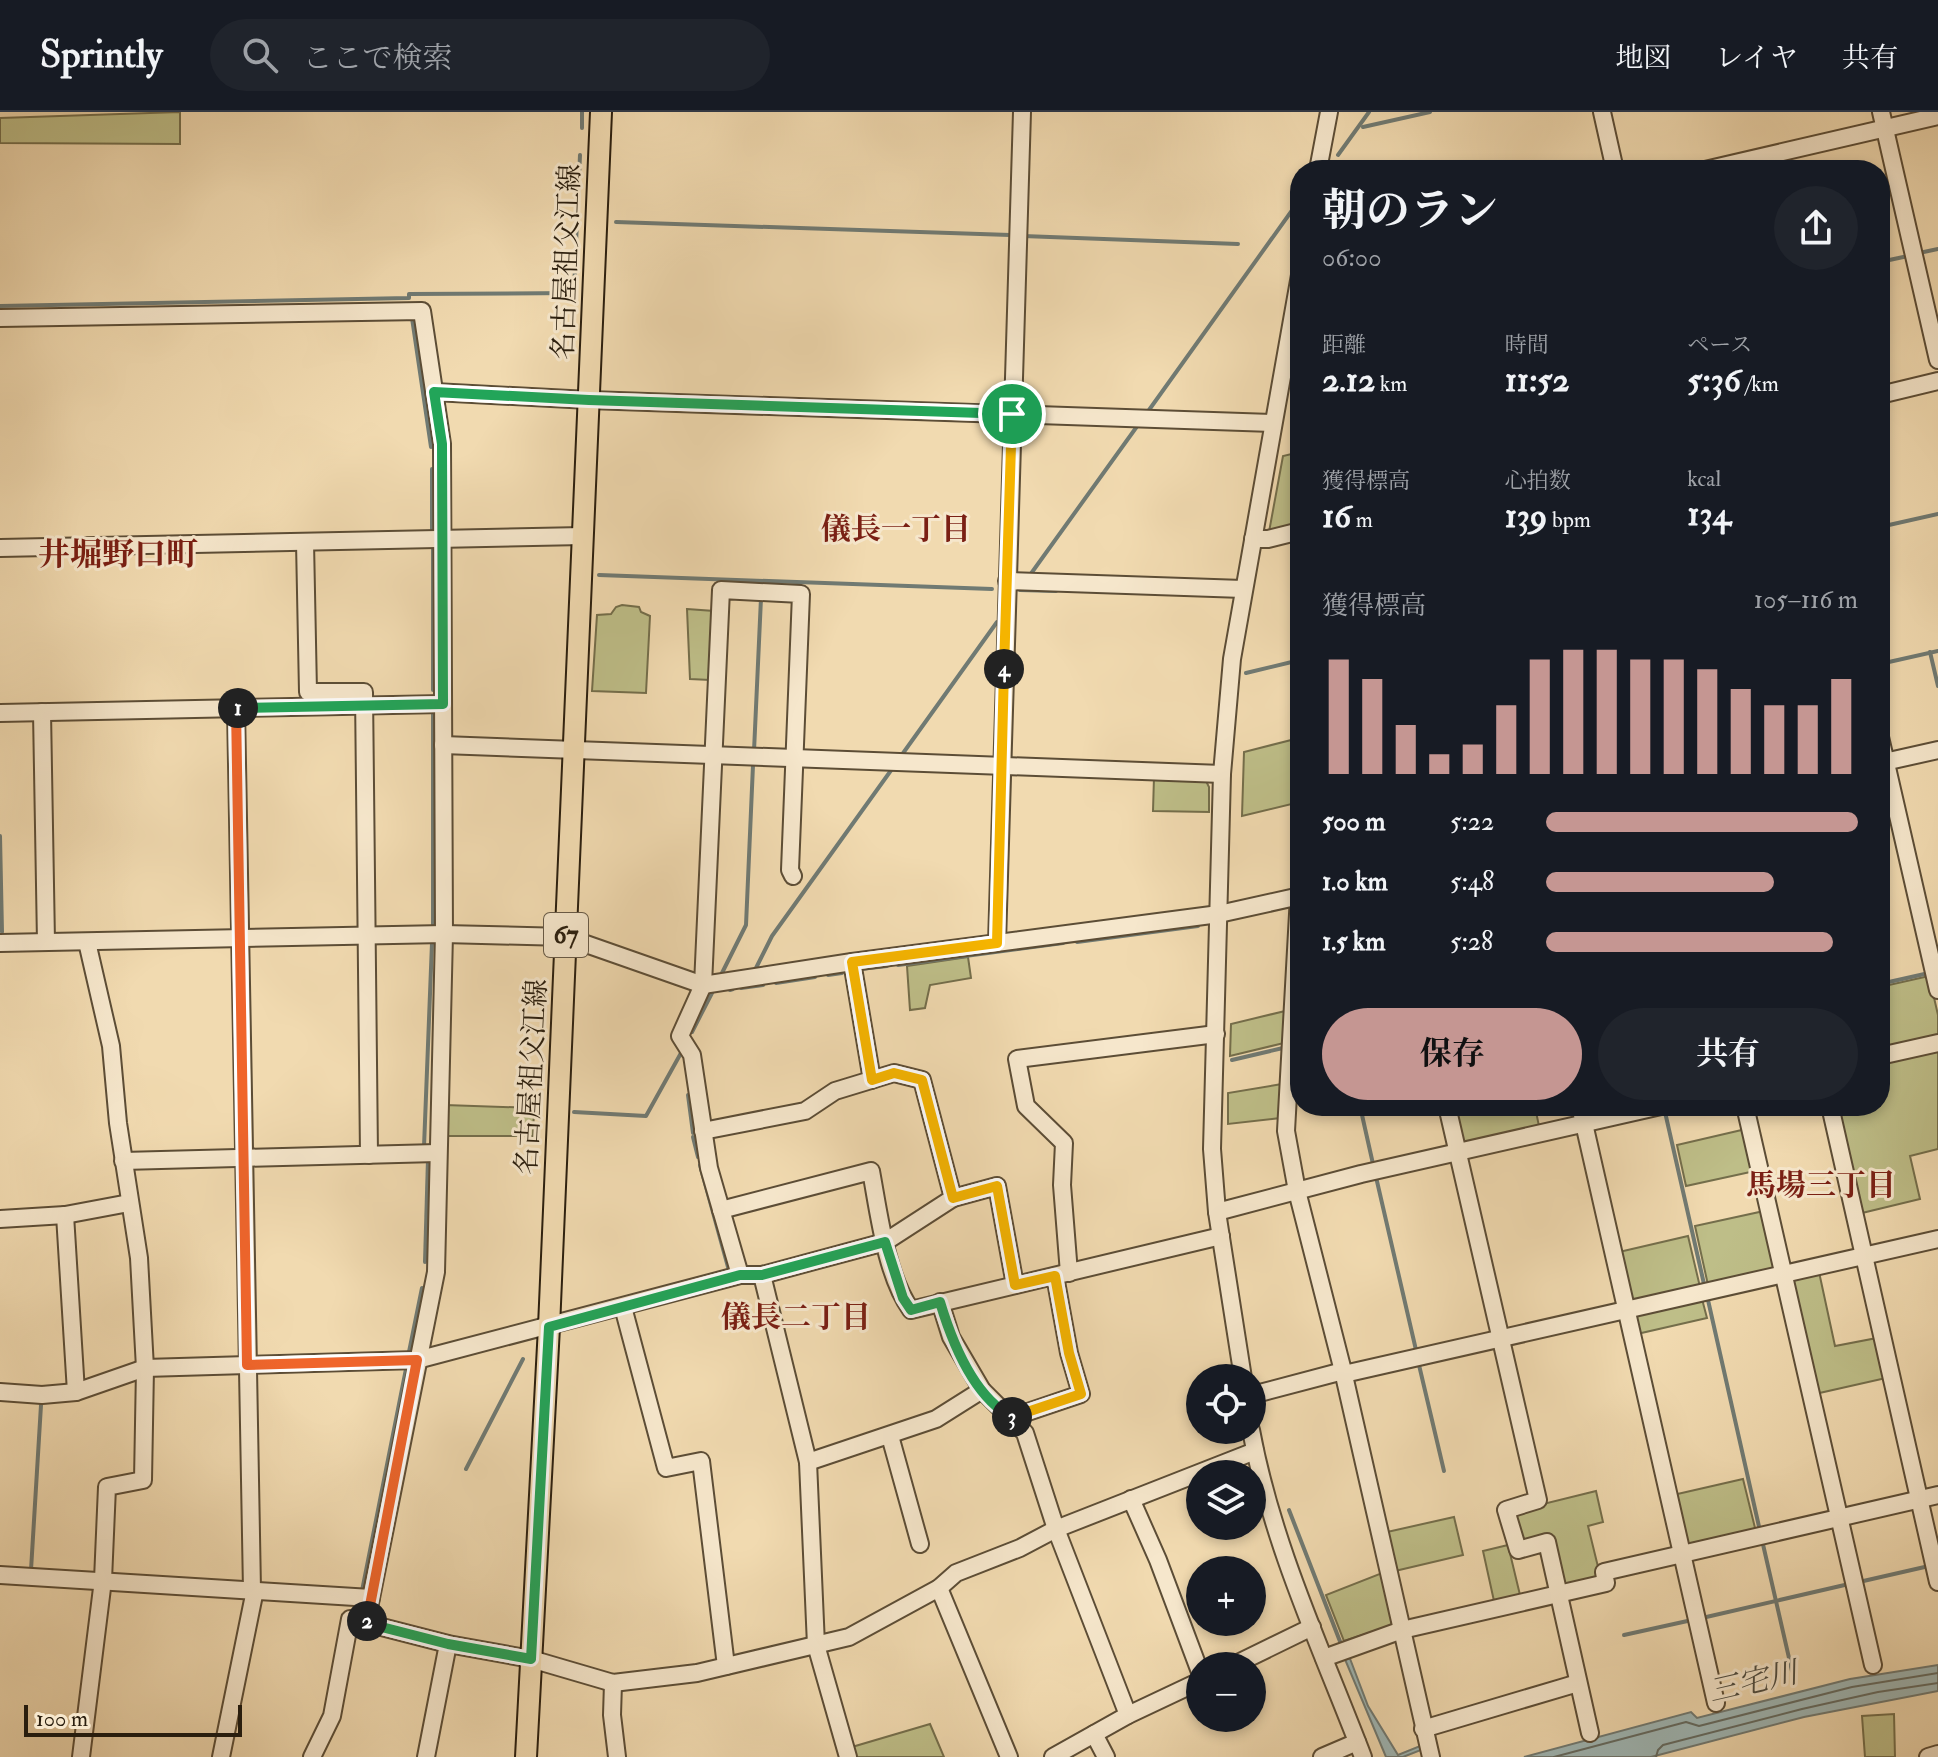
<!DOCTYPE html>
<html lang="ja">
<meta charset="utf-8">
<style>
:root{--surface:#171b24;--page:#20242c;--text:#f1f3f6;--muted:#9ea1a6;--line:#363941;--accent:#c59692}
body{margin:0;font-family:"IM FELL Double Pica","Noto Serif JP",serif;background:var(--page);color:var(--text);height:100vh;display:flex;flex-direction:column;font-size:30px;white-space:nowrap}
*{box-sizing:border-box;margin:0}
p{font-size:26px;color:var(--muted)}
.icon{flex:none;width:44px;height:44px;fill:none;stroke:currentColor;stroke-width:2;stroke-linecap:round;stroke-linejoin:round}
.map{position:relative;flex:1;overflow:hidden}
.details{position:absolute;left:1290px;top:48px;width:600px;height:956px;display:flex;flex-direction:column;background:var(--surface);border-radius:32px;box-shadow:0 4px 12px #0003}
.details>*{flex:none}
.controls{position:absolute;left:1186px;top:1252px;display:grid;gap:16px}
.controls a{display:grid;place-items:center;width:80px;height:80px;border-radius:50%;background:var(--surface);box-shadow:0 4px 12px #0003;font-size:40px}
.scale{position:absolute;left:24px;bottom:20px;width:218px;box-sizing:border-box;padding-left:8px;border:4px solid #2a1e0e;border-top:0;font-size:22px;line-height:28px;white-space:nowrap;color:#2a1e0e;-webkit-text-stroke:6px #f6e7cc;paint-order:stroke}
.pin{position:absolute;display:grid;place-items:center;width:68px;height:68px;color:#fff;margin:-34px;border:4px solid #fff;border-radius:50%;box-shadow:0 2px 8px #0007}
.km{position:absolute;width:40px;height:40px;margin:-20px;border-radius:50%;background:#222;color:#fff;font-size:22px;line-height:40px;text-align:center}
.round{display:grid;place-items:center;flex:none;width:84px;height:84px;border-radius:42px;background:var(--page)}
.summary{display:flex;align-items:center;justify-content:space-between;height:136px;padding:0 32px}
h1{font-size:44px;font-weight:700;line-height:60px}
.figures{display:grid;grid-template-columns:repeat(3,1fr);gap:12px;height:136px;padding:8px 32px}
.figures div{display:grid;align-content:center}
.figures b{font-size:34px;font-weight:700}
.figures small{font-size:22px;font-weight:400}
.figures p{font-size:22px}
.chart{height:224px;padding:16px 32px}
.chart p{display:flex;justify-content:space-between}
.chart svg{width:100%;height:144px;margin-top:8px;stroke:var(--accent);stroke-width:6}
.action{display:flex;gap:16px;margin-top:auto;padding:16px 32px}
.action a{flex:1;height:92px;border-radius:48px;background:var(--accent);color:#111;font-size:32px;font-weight:700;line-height:92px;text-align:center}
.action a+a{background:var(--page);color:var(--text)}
ul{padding:0 32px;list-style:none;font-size:26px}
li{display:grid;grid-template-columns:128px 96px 1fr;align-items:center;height:60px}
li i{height:20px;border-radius:10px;background:var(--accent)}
header{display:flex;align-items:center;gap:48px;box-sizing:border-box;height:112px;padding:0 40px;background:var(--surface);border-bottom:2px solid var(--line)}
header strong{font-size:38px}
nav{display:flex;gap:44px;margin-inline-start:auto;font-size:28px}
.search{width:560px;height:72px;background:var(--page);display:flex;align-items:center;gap:20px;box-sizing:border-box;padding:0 28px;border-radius:44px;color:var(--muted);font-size:30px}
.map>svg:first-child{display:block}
.green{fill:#bebe88;stroke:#746e4b;stroke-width:2}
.water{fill:#9fb8b7;stroke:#707a73;stroke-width:2}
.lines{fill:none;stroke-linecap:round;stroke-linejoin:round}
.shore{stroke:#646b62;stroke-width:2}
.stream{stroke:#707a73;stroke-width:4}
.minor-casing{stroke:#5c4d36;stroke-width:20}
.major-casing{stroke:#2a1e0e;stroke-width:24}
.minor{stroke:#f6e7cc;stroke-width:16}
.major{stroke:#f1dab0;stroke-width:20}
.split-1-casing{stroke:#fff;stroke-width:16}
.split-2-casing{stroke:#fff;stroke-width:16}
.split-3-casing{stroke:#fff;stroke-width:16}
.split-4-casing{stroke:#fff;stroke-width:16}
.split-5-casing{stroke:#fff;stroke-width:16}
.split-1{stroke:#22a559;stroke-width:10}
.split-2{stroke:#f0652b;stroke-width:10}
.split-3{stroke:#22a559;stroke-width:10}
.split-4{stroke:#f5b400;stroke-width:10}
.split-5{stroke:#f5b400;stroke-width:10}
.labels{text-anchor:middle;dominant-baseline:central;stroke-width:6;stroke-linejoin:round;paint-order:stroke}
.shield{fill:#f6e7cc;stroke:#675a47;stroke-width:2}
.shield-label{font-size:26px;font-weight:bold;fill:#2a1e0e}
.street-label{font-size:28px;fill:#2a1e0e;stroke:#f6e7cc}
.neighbourhood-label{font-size:30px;font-weight:bold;fill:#7a1f14;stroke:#f6e7cc}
.water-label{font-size:30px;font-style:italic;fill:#4d4c41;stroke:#f6e7cc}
.quarter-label{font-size:32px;font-weight:bold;fill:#7a1f14;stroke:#f6e7cc}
</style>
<header>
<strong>Sprintly</strong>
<div class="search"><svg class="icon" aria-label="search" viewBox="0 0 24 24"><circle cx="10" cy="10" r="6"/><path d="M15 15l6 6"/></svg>ここで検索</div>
<nav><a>地図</a><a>レイヤ</a><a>共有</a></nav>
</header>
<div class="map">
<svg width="1938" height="1645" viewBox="0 0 1938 1645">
<rect width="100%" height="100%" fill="#f1dab0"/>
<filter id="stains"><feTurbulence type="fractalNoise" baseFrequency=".0025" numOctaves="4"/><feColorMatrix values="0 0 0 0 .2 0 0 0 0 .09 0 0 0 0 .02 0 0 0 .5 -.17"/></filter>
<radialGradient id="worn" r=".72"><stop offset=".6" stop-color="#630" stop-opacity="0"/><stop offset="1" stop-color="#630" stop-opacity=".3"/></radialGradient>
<g class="green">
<polygon points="180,0 180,32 0,31 0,6"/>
<polygon points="1300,340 1300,412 1269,420 1283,344"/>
<polygon points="622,493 639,495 641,500 650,504 646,581 592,579 597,503 611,502 616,495"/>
<polygon points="687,497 714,499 710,568 690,567"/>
<polygon points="1299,626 1300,690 1242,704 1244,640"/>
<polygon points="1154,665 1205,667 1209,675 1209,700 1153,699"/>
<polygon points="968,845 971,866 930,873 925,896 910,898 907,854"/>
<polygon points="1929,864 1938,903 1938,923 1880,937 1880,875"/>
<polygon points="1285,899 1284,931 1230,944 1231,912"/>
<polygon points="1938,936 1938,1037 1910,1044 1920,1087 1862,1101 1837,994 1880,994 1880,950"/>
<polygon points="1282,972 1280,1006 1228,1012 1228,981"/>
<polygon points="445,993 534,996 533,1024 444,1024"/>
<polygon points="1481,994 1506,994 1509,1002 1535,995 1539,1014 1469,1031 1462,1028 1456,1000"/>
<polygon points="1746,1017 1755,1059 1686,1074 1677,1033"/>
<polygon points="1764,1099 1776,1153 1773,1158 1708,1173 1695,1114"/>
<polygon points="1688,1124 1700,1175 1634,1190 1629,1187 1619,1140"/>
<polygon points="1819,1160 1835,1234 1877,1226 1886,1266 1815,1282 1790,1172 1793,1166"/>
<polygon points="1702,1187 1707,1206 1637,1222 1634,1208 1637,1202"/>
<polygon points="1743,1367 1756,1420 1691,1435 1684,1432 1673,1383"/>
<path d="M1596 1379 1603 1410 1588 1414 1600 1463C1593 1470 1572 1475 1563 1471L1551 1425 1525 1431 1520 1428 1515 1399Z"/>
<polygon points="1454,1405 1463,1443 1395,1459 1387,1420"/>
<polygon points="1508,1433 1520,1483 1494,1489 1483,1439"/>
<polygon points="1382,1461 1393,1510 1390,1514 1344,1529 1326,1483"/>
<polygon points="1894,1602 1895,1645 1865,1645 1862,1604"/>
<polygon points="930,1612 944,1645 855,1645 852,1635"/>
</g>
<g class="water">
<polygon points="1349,1544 1368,1594 1398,1643 1420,1634 1421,1638 1403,1645 1386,1645 1344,1545"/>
<polygon points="1938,1553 1938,1579 1804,1605 1651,1645 1524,1645 1691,1600 1697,1606 1850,1567"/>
</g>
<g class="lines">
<g class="shore">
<polyline points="1554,1645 1686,1610 1699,1614 1852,1575 1938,1561"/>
<polyline points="1656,1645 1658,1638 1663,1633 1802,1597 1878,1580 1938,1571"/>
</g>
<g class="stream">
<polyline points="1363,15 1430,0"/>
<polyline points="582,16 582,0"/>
<polyline points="1338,43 1369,0"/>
<polyline points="616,110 1010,123"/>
<polyline points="1023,124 1238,132"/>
<polyline points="576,131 580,43"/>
<polyline points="1919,141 1938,137"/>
<polyline points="1880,150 1908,144"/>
<polyline points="574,184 575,153"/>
<polyline points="0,194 409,186 409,182 574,181"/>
<polyline points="412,206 431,335"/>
<polyline points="1293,286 1300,284"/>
<polyline points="1149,298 1298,90"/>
<polyline points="432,357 432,418"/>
<polyline points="1880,415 1938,402"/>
<polyline points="433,436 433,578"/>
<polyline points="599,463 992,477"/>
<polyline points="1030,463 1138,313"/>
<polyline points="1020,478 1056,479"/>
<polyline points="1930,540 1938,574"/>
<polyline points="1880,552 1938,539"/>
<polyline points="1246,561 1300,548"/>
<polyline points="754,639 761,486"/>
<polyline points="901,644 997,510"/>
<polyline points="0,724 2,820"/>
<polyline points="433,813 433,598"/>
<polyline points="1077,830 1198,814"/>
<polyline points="898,853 1063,831"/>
<polyline points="860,857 887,854"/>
<polyline points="755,858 772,824 892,657"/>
<polyline points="721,863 746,813 753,653"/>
<polyline points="828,863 842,861"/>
<polyline points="776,871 815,865"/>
<polyline points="1880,872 1929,861"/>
<polyline points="741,876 763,873"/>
<polyline points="730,878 733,877"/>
<polyline points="692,920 713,879"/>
<polyline points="1232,948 1283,936"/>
<polyline points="688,983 693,1021"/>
<polyline points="1360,994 1373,1052"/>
<polyline points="574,1000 646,1004 681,941"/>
<polyline points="1665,1000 1704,1172"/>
<polyline points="693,1025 698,1045"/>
<polyline points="424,1035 432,831"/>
<polyline points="700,1053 728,1155"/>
<polyline points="1376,1065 1416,1238"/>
<polyline points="425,1150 428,1047"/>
<polyline points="1708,1188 1760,1419"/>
<polyline points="409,1240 422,1176"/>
<polyline points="1419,1253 1444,1359"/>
<polyline points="466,1357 523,1247"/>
<polyline points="1289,1398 1341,1532"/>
<polyline points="1762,1428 1792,1559"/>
<polyline points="31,1458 41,1293"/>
<polyline points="1859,1470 1929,1454"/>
<polyline points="362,1479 406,1257"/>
<polyline points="1702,1506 1849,1472"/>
<polyline points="1624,1523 1692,1508"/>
</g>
<g class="minor-casing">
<g id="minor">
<polyline points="1602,0 1615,58"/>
<polyline points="1881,0 1938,248"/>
<polyline points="1318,58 1329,0"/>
<polyline points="1705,58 1938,4"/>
<polyline points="0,206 422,199 442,332 444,822 436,1160 366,1511 448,1532 531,1547 613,1571 697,1561 849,1525 939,1476 956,1461 1020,1436 1056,1417 1255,1339"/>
<polyline points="434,280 589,288 1273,311"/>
<polyline points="1880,283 1938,269"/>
<polyline points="1253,427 1268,427 1300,419"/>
<polyline points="305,430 308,580 364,580 369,1043"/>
<polyline points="0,436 583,424"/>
<polyline points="1007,469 1243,477"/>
<polyline points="236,596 252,1478"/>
<polyline points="42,600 46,830"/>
<polyline points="0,601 443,592"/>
<polyline points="1880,625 1938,878"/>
<polyline points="443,633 1222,662"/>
<polyline points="1880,651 1938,638"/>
<polyline points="1299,784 1286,1019 1297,1079 1343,1259 1431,1645"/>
<polyline points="0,831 444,822 566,825 703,873 852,850 1219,802 1300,784"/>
<polyline points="997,831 1022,0"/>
<polyline points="852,850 872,968"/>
<polyline points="1880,944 1938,931"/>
<polyline points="1447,994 1538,1388 1506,1398 1518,1438 1547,1430 1590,1621"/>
<polyline points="1580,994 1716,1591"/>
<polyline points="1745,994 1873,1553"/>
<polyline points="1830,994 1938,1470"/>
<polyline points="123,1049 437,1041"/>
<polyline points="953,1086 997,1074 1015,1173"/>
<path d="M721 1098 871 1059C879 1102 886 1163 911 1198L1221 1124"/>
<polyline points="1217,1100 1361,1062 1661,994"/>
<polyline points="65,1103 76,1280"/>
<polyline points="0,1107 65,1103 129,1091"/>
<polyline points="1069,1161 1062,1073 1064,1031 1026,994 1017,947 1216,922"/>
<polyline points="740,1163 709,1056 692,943 680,924 703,873 721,478 801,482 790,758 793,764"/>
<polyline points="762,1163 808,1350 816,1533 848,1645"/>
<polyline points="940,1190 951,1225 982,1278 1025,1321 1056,1417 1128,1603"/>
<polyline points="623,1195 666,1356 701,1349 726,1554"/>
<polyline points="1344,1262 1938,1127"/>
<polyline points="1243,1266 1217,1100 1212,1037 1222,662 1232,547 1300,163"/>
<polyline points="0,1280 42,1283 76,1280 145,1256 417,1248 740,1163 762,1163 885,1130 953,1086 922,968 894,961 835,979 805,999 703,1019"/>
<polyline points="1252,1283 1343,1259"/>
<polyline points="1010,1306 1081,1282 1069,1241 1055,1164"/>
<path d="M1251 1318C1272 1432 1322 1538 1363 1645"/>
<polyline points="890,1324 920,1432"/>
<polyline points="808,1350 936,1307 982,1278"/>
<polyline points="1131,1387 1158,1448 1200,1560"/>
<polyline points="0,1463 371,1486"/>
<polyline points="939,1476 1009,1645"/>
<polyline points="1324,1546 1402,1518 1606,1471 1604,1460 1938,1383"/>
<polyline points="1232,1554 1312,1515"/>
<polyline points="613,1571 612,1603 617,1645"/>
<polyline points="1423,1617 1578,1571"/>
<polyline points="1094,1622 1106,1645"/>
<polyline points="81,1645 103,1468 107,1375 143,1368 145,1256 139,1146 118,1011 111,934 87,830"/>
<polyline points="221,1645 255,1478"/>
<polyline points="312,1645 332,1604 350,1507 366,1511"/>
<polyline points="426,1645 448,1532"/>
<polyline points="1053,1645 1128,1603 1200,1569"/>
<polyline points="1322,1645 1357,1630"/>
<polyline points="1928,1645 1938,1642"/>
</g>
</g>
<g class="major-casing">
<polyline id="major" points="526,1645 549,1215 601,0"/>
</g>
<use href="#minor" class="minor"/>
<use href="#major" class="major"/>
</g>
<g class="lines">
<g class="split-1-casing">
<polyline id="split-1" points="238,596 443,592 442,332 434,280 589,288 1012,302"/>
</g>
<g class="split-2-casing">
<polyline id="split-2" points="238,596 236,596 247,1253 417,1248 367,1509"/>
</g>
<g class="split-3-casing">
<path id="split-3" d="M367 1509 366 1511 448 1532 531 1547 549 1215 740 1163H762L885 1130 903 1186 911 1198 940 1190C952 1230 974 1285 1012 1305"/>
</g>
<g class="split-4-casing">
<polyline id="split-4" points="1004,557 997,831 852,850 872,968 894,961 922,968 953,1086 997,1074 1015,1173 1055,1164 1069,1241 1081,1282 1012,1305"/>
</g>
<g class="split-5-casing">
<polyline id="split-5" points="1004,557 1012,302"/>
</g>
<use href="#split-1" class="split-1"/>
<use href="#split-2" class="split-2"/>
<use href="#split-3" class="split-3"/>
<use href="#split-4" class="split-4"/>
<use href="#split-5" class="split-5"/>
</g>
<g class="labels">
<rect class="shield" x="544" y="801" width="44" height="44" rx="6"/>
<g class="shield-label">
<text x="566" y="823">67</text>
</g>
<g class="street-label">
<text transform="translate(567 150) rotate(-88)">名古屋祖父江線</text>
<text transform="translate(532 965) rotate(-87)">名古屋祖父江線</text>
</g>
<g class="neighbourhood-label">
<text x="896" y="417">儀長一丁目</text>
<text x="1821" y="1073">馬場三丁目</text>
<text x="796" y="1205">儀長二丁目</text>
</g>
<g class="water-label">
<text transform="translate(1753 1570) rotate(-13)">三宅川</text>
</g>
<g class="quarter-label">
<text x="118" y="443">井堀野口町</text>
</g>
</g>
<rect width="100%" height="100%" filter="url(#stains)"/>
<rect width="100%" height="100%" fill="url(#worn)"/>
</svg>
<div class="controls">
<a><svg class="icon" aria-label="locate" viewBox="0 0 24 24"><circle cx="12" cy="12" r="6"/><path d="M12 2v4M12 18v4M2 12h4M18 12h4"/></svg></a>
<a><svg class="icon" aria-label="layers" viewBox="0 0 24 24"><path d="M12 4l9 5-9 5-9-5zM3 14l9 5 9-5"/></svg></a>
<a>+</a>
<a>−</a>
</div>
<div class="scale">100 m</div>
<div class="pin" style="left:1012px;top:302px;background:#1e9e55"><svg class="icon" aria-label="arrive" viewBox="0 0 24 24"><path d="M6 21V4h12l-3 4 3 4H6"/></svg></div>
<b class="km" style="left:238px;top:596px">1</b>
<b class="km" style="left:367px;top:1509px">2</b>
<b class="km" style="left:1012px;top:1305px">3</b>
<b class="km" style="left:1004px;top:557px">4</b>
<section class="details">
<div class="summary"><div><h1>朝のラン</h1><p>06:00</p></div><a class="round"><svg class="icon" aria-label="share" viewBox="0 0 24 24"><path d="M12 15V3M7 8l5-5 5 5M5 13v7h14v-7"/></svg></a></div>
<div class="figures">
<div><p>距離</p><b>2.12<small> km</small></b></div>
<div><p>時間</p><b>11:52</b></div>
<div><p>ペース</p><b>5:36<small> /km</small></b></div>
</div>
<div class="figures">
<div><p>獲得標高</p><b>16<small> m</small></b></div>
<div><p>心拍数</p><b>139<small> bpm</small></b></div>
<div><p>kcal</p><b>134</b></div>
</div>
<div class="chart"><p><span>獲得標高</span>105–116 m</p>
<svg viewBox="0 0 160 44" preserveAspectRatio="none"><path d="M5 44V9M15 44V15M25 44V29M35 44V38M45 44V35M55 44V23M65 44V9M75 44V6M85 44V6M95 44V9M105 44V9M115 44V12M125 44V18M135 44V23M145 44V23M155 44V15"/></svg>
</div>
<ul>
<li><b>500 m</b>5:22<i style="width:100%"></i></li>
<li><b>1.0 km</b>5:48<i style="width:73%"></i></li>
<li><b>1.5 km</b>5:28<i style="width:92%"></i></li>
</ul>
<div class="action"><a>保存</a><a>共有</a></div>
</section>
</div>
